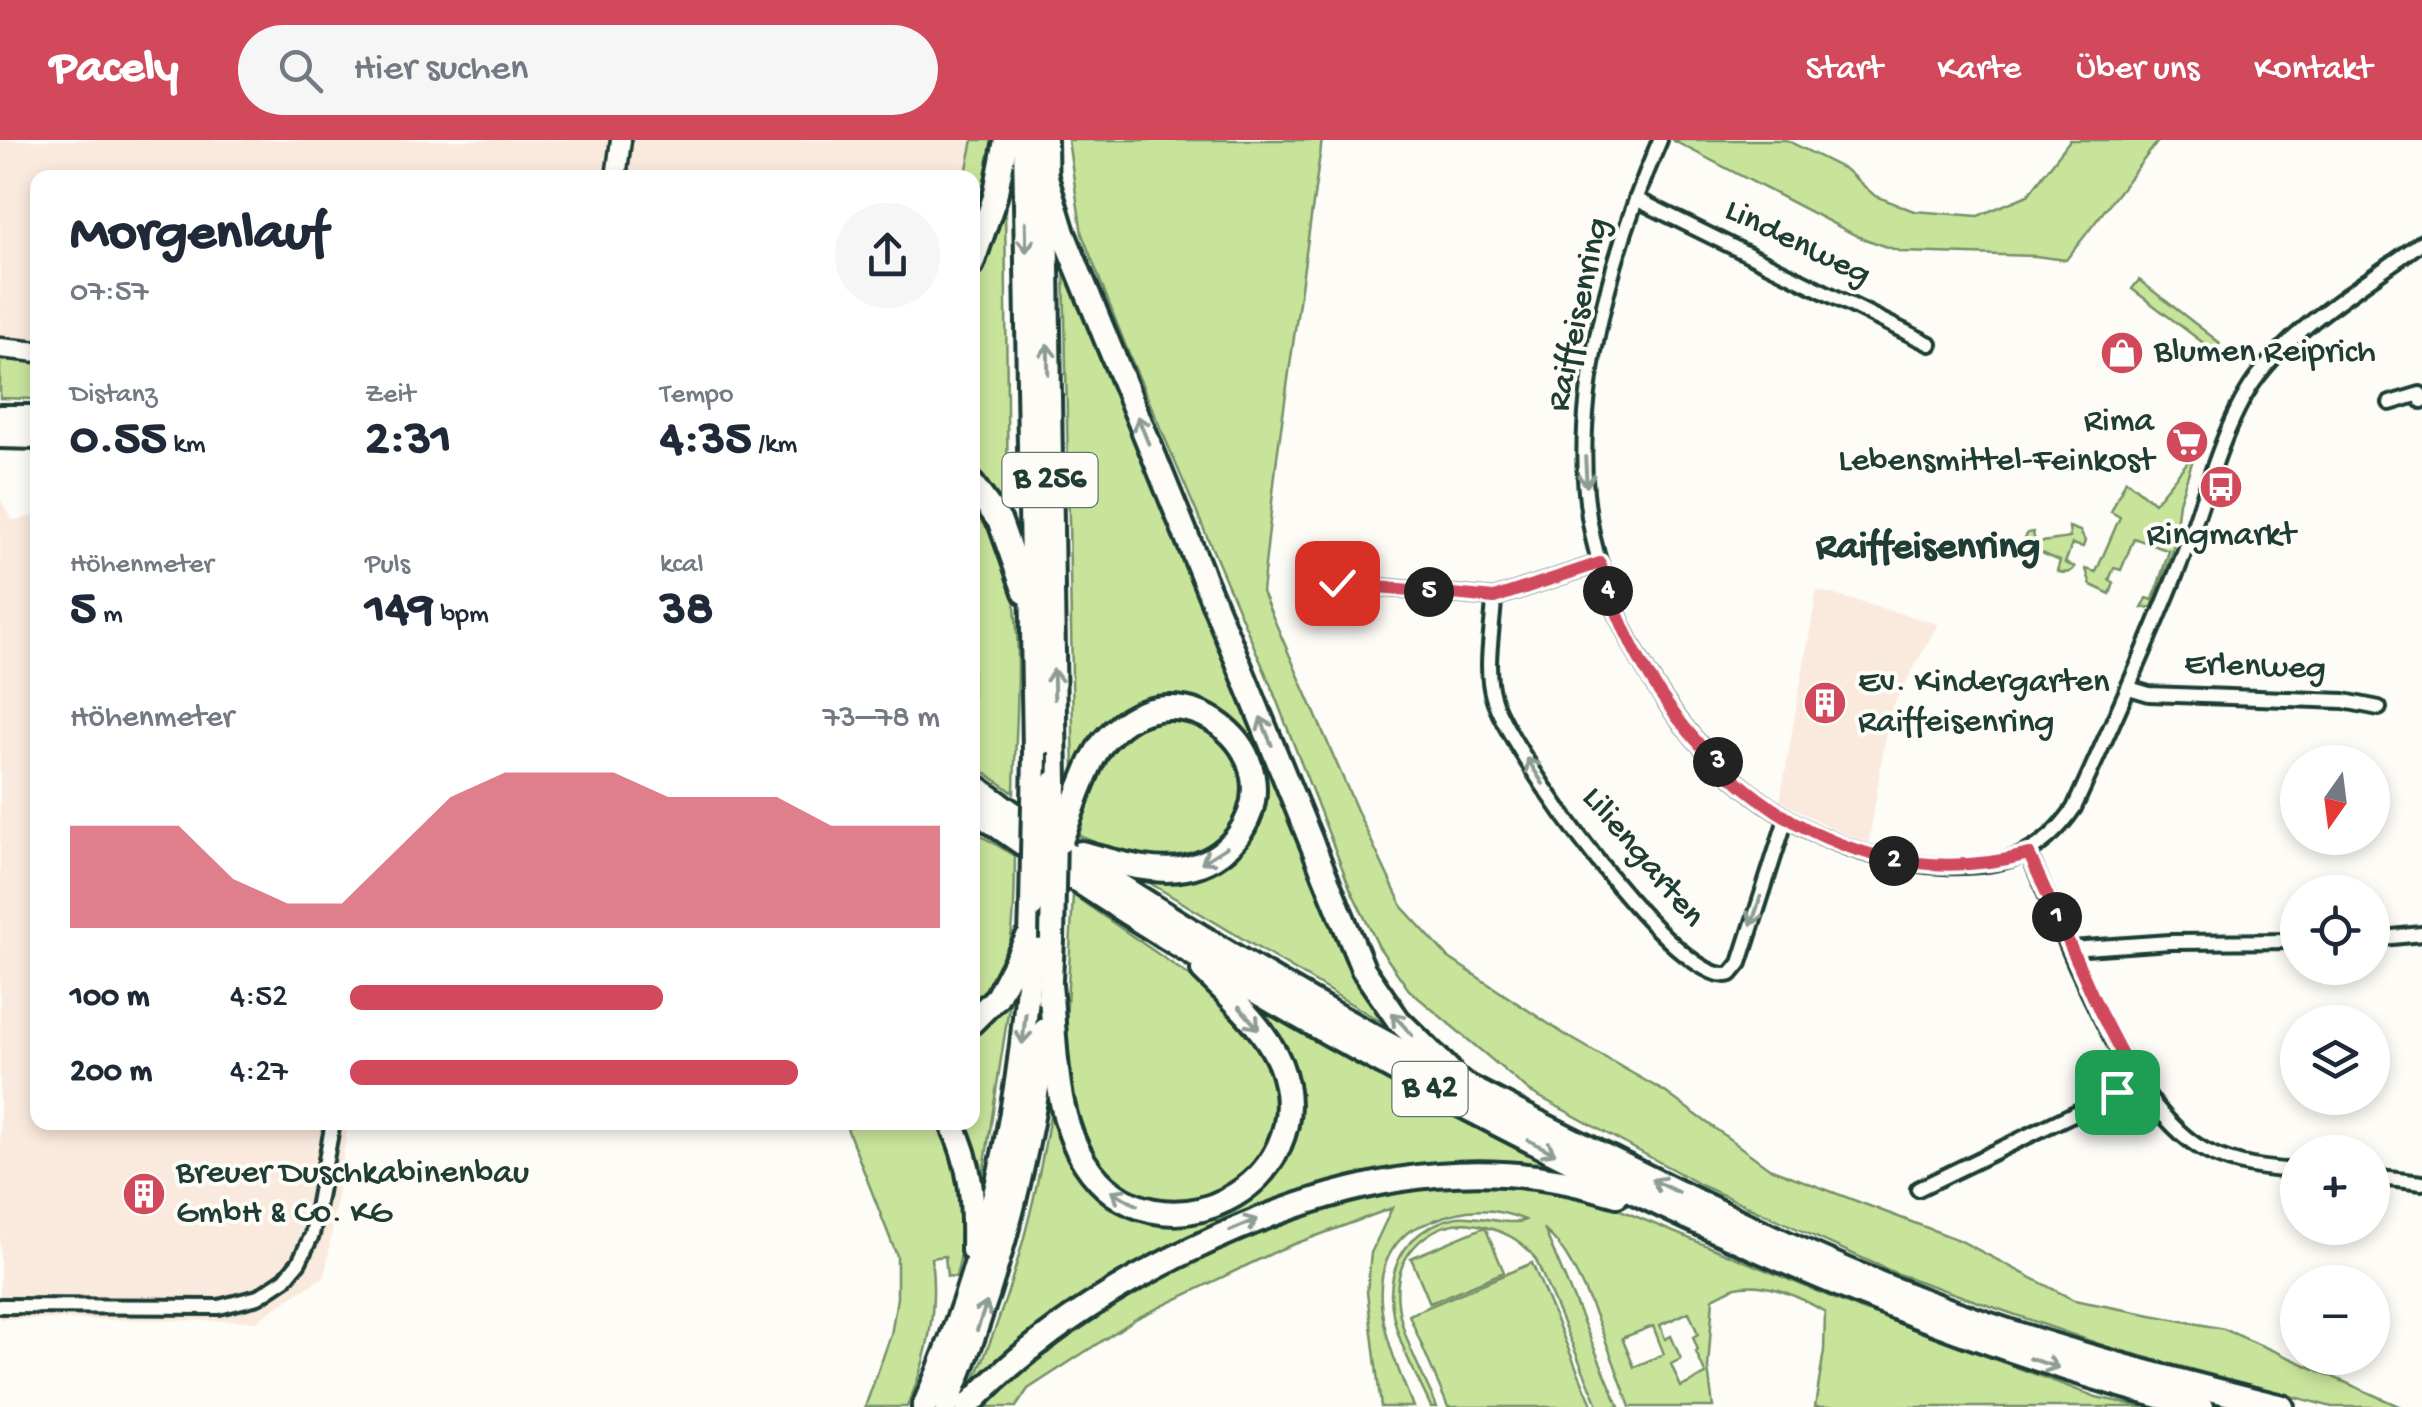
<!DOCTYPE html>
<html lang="de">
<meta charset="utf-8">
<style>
:root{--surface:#fff;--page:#f6f6f7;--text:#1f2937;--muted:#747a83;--accent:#d1495b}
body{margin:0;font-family:"Gochi Hand",sans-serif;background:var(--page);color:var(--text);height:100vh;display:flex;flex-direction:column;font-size:38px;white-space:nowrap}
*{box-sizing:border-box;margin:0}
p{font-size:32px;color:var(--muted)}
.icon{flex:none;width:55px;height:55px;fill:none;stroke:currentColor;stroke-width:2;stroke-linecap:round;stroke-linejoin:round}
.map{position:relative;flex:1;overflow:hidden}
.side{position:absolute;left:30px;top:30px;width:950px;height:960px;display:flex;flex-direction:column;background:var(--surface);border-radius:20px;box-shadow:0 5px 15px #0003}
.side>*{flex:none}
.needle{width:65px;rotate:194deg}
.buttons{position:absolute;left:2280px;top:605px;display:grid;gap:20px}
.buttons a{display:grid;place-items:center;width:110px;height:110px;border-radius:50%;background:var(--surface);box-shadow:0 5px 15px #0003;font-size:50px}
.pin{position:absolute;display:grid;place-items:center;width:85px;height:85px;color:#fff;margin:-42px;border-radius:20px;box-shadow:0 5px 15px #0006}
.km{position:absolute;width:50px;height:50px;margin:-25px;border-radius:50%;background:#222;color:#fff;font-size:28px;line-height:50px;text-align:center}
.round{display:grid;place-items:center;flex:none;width:105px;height:105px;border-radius:52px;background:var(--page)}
.summary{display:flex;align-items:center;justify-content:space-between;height:170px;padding:0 40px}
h1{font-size:55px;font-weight:800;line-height:75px}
.stats{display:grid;grid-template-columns:repeat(3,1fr);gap:15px;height:170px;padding:10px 40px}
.stats div{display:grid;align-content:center}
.stats b{font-size:50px;font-weight:800}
.stats small{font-size:28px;font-weight:400}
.stats p{font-size:28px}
.chart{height:280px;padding:20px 40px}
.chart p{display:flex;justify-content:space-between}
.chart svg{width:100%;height:180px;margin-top:10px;fill:var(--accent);opacity:.7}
ul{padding:0 40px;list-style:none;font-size:32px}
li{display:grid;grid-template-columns:160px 120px 1fr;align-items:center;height:75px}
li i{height:25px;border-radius:12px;background:var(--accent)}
header{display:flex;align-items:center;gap:60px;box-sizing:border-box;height:140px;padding:0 50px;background:var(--accent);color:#fff}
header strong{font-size:48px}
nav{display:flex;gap:55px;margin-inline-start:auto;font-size:35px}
.search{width:700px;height:90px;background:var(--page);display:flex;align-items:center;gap:25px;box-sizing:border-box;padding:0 35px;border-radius:55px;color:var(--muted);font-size:38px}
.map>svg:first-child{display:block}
.built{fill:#faeade}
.green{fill:#c8e49b;stroke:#749068;stroke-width:2.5;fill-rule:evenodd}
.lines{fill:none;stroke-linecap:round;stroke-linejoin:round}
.street-casing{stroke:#1f3d34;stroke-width:20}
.secondary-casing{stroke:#1f3d34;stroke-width:25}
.highway-casing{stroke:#1f3d34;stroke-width:30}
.street{stroke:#fdfcf7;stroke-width:12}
.secondary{stroke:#fdfcf7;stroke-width:18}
.highway{stroke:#fdfcf7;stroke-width:22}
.highway-bridge-casing{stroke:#1f3d34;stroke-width:30;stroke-linecap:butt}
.highway-bridge{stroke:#fdfcf7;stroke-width:22}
.oneway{stroke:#8e9c96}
.route-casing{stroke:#fff;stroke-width:20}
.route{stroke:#d1495b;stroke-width:12}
.labels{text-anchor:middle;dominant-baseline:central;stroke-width:8;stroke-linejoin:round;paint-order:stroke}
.shield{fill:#fdfcf7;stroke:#62766e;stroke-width:2.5}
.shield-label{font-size:32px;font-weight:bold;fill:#1f3d34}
.street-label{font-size:35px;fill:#1f3d34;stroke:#fdfcf7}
.poi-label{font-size:35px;fill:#1f3d34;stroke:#fdfcf7;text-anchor:start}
.quarter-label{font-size:40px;font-weight:bold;fill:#1f3d34;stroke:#fdfcf7}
</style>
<header>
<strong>Pacely</strong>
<div class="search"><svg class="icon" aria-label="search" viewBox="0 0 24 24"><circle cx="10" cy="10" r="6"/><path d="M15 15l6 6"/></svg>Hier suchen</div>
<nav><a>Start</a><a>Karte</a><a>Über uns</a><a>Kontakt</a></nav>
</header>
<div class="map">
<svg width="2422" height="1267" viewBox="0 0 2422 1267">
<rect width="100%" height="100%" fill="#fdfcf7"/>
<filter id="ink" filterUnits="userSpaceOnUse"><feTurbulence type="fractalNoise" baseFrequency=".01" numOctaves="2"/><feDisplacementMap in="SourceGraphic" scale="20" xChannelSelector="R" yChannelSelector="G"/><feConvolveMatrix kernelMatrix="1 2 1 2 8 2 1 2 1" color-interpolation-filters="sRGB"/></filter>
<g filter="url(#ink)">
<g class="built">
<polygon points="0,0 973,0 965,38 38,38 37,222 0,220"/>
<polygon points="0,359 12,380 37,376 38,982 348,983 325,1136 256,1181 0,1179"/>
<polygon points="1817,450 1938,484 1889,573 1869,703 1839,692 1780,661"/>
</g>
<g class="green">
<polygon points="973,0 996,0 994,18 973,100 972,38 965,38"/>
<polygon points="1068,0 1322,0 1277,317 1262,452 1360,677 1403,768 1449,818 1564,894 1665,952 1769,1028 1959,1100 2074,1160 2224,1189 2401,1267 2332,1267 2108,1207 1895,1133 1703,1046 1529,951 1409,850 1379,807 1350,748 1271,546 1128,212 1082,94"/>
<polygon points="1672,0 1786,0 1846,30 1875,56 1914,71 1978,76 2028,55 2070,0 2159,0 2066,120 2035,116 1902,112 1859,97"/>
<polygon points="1005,59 1008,372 973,331 972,143"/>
<polygon points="1064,123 1393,889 1138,736 1240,705 1250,612 1161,559 1074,639"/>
<polygon points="2139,140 2220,203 2214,211 2132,149"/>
<polygon points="0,220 37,222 37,259 0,258"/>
<polygon points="2195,313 2179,362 2173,411 2152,467 2142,468 2147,458 2153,460 2169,411 2134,398 2121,430 2114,428 2109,440 2114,443 2110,454 2091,445 2086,429 2096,432 2120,377 2111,372 2126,340 2154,363"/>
<path d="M972 353C982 371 993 389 1001 408 1028 473 1015 581 1014 653L973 624Z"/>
<path d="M2069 387 2080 391 2085 401 2083 407 2072 404 2065 423 2075 427C2070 434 2064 434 2057 431L2060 421 2033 409 2029 419 2024 414 2022 402 2028 393 2033 392 2035 403 2070 398Z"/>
<path d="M1150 578C1162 578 1178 575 1189 578 1195 580 1203 587 1209 591 1269 631 1245 708 1176 721 1145 727 1108 707 1079 696 1092 641 1102 610 1150 578Z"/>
<path d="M973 691 1015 716C1014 756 1017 805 997 842 991 853 980 863 973 873Z"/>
<polygon points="1073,755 1220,857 1243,880 1275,932 1278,979 1259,1026 1220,1056 1174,1064 1134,1056 1098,1031 1073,978 1065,902"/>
<path d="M1235 854 1442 971 1571 1034 1539 1029 1247 1075 971 1248C1013 1155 1038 1056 1053 956L1067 1001 1160 1081C1190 1084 1236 1078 1256 1051 1272 1029 1282 997 1294 972Z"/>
<polygon points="1005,859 1010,860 981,1049 957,983 972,982 973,893 984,885"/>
<path d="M845 983H941L964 1049 963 1105 956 1137 947 1136 945 1116 931 1118C938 1171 928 1219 907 1267H865L891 1195 897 1158V1116Z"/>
<path d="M1488 1042 1584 1055 1860 1169 2096 1257 2144 1267H1815L1824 1211 1825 1172C1800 1157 1766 1140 1736 1147 1729 1149 1720 1155 1713 1158L1708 1228 1713 1267H1630C1615 1226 1578 1114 1545 1091L1619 1267H1599L1536 1120C1524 1101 1506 1092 1485 1087L1504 1132 1430 1163 1411 1118 1485 1087C1464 1080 1444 1083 1426 1096 1366 1141 1415 1215 1437 1267H1431C1409 1218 1370 1160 1405 1109 1417 1092 1437 1081 1457 1077 1478 1074 1509 1087 1525 1080 1494 1067 1466 1067 1435 1080 1427 1084 1414 1087 1407 1093 1354 1138 1394 1216 1413 1267H1381L1367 1152 1371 1113 1392 1068 1281 1109 1137 1178 1028 1249 1016 1267H985L1015 1231 1126 1154 1200 1114 1276 1082 1402 1046ZM1689 1172 1698 1194 1693 1197 1698 1210 1696 1212 1706 1235 1681 1247 1671 1224 1681 1219 1671 1196 1665 1199 1660 1185ZM1653 1186 1664 1214 1634 1227 1622 1198Z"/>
<polygon points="1532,1123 1593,1267 1448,1267 1409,1175"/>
</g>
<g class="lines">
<g class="street-casing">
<g id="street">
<path d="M1660 0C1610 115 1565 273 1593 398 1631 563 1765 719 1943 726 2001 728 2040 718 2074 668 2113 583 2151 498 2185 411 2205 358 2224 280 2258 236 2299 182 2367 143 2422 102"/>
<polyline points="1636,59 1930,204"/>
<polyline points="2390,263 2420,254 2422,261"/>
<polyline points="1337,443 1494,458 1600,423"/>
<path d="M1494 458C1493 489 1484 527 1493 557 1506 606 1680 852 1731 834L1740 823 1786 679"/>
<polyline points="2129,548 2149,554 2344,561 2379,568"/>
<path d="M2029 714C2065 796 2128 973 2208 1012 2237 1026 2266 1029 2298 1031"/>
<polyline points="2372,799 2422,794"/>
<polyline points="2071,809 2170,802 2298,801"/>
<polyline points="2372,1037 2422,1043"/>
<polyline points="1918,1049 2137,943"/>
<polyline points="0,1166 219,1167 258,1157 285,1139 299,1122 312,1095 333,982"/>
</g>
</g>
<g class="secondary-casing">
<g id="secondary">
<polyline points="616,38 621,0"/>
<polyline points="0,208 38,212"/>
</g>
</g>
<g class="highway-casing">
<g id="highway">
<polyline points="1025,0 1035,612"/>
<polyline points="1045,0 1055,642"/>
<polyline points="1046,37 1063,93 1363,829 1398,880 1448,929"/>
<polyline points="972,124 995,57 1006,0"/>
<polyline points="0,277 38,277"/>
<polyline points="0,296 38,297"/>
<polyline points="972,344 1000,382 1025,452"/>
<path d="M972 644C1168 787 1380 905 1597 1012 1723 1075 1850 1137 1984 1183 2082 1217 2182 1242 2282 1267"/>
<path d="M1079 651C1087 632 1094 611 1108 597 1180 519 1298 614 1237 697 1224 713 1206 724 1186 728 1152 735 1114 721 1081 713"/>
<path d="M972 668C1153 798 1345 907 1543 1007 1755 1114 1970 1209 2202 1267"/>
<path d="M1050 845C1056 903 1053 973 1085 1023 1156 1132 1326 1045 1280 924 1265 887 1231 858 1203 830"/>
<polyline points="1049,858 1052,800"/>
<polyline points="972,882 997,857 1027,799"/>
<path d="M951 982C972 1024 974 1064 973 1110"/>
<path d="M924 1267C993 1108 1028 939 1032 766"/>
<path d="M946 1267C996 1145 1030 1021 1045 890"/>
<path d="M967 1267C1032 1199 1106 1151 1190 1110 1326 1044 1467 1007 1617 1055"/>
</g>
</g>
<use href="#street" class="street"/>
<use href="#secondary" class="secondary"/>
<use href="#highway" class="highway"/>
<g class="highway-bridge-casing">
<g id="highway-bridge">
<polyline points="1061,701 1079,651"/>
<polyline points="1032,766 1035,612"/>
<polyline points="1052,800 1055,642"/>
</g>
</g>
<use href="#highway-bridge" class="highway-bridge"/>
</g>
<defs><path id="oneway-shaft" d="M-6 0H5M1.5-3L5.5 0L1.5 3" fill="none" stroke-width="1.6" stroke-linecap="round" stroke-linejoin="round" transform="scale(2.5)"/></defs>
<g class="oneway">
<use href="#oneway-shaft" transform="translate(1026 97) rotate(89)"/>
<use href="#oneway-shaft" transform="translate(1048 219) rotate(-91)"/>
<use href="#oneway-shaft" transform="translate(1143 290) rotate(-112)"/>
<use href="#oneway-shaft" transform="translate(1586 332) rotate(87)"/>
<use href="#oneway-shaft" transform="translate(1054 544) rotate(-91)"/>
<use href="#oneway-shaft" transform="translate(1266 591) rotate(-112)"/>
<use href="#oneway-shaft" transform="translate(1535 631) rotate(-122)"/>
<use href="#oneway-shaft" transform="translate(1214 715) rotate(148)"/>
<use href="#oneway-shaft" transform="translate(1756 771) rotate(108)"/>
<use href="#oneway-shaft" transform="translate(1249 878) rotate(49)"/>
<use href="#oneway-shaft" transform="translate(1402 884) rotate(-132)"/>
<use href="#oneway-shaft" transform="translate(1024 889) rotate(96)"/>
<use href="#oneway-shaft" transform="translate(1542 1007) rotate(27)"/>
<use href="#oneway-shaft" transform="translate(1665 1046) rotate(-154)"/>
<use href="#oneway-shaft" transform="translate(1124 1058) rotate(-150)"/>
<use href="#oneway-shaft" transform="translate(1244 1085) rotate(-23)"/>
<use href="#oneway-shaft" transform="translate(982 1176) rotate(-71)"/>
<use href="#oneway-shaft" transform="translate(2044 1223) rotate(18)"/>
</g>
</g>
<g class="lines" filter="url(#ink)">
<g class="route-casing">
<path id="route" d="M1337 443 1494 458 1600 423C1652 609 1828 768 2029 714L2100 872 2137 943 2117 952"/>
</g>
<use href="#route" class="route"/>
</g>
<defs>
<g id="shop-disc" transform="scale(2.25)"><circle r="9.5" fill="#d1495b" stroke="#fdfcf7"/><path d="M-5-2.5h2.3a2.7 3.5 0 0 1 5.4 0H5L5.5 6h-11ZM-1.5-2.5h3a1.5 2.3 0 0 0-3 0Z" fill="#fff"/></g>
<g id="supermarket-disc" transform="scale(2.25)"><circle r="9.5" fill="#d1495b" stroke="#fdfcf7"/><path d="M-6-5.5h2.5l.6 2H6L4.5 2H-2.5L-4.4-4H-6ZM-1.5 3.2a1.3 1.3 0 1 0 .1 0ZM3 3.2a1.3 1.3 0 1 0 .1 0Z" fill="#fff"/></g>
<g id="bus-disc" transform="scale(2.25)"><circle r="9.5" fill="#d1495b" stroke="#fdfcf7"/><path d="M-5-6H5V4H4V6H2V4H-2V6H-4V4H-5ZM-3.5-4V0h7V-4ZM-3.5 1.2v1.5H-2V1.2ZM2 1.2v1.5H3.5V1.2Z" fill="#fff"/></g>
<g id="building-disc" transform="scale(2.25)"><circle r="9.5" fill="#d1495b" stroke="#fdfcf7"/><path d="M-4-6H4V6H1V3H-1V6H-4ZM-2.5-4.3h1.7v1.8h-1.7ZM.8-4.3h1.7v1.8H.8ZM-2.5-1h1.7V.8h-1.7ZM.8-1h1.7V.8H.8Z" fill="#fff"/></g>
</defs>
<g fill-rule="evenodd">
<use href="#shop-disc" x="2122" y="213"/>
<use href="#supermarket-disc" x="2187" y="302"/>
<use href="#bus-disc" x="2221" y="347"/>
<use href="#building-disc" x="1825" y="563"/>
<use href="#building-disc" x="144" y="1054"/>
</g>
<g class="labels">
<g class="shield">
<rect x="1002.5" y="313" width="95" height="54" rx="8"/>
<rect x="1392.5" y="922" width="75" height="54" rx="8"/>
</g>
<g class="shield-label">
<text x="1050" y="340">B 256</text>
<text x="1430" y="949">B 42</text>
</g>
<g class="street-label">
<text transform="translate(1797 104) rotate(26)">Lindenweg</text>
<text transform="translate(1580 175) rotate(-78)">Raiffeisenring</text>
<text transform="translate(2255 528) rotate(2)">Erlenweg</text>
<text transform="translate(1642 718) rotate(50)">Liliengarten</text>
</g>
<g class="poi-label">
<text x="2154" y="213">Blumen Reiprich</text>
<text x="2154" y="282" text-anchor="end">Rima<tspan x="2154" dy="40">Lebensmittel-Feinkost</tspan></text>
<text x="2221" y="396" text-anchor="middle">Ringmarkt</text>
<text x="1858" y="543">Ev. Kindergarten<tspan x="1858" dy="40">Raiffeisenring</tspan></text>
<text x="176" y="1034">Breuer Duschkabinenbau<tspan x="176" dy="40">GmbH &amp; Co. KG</tspan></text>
</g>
<g class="quarter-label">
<text x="1928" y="408">Raiffeisenring</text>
</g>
</g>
</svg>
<div class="buttons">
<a><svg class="needle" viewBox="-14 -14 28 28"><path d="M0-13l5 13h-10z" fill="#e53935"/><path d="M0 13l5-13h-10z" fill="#747a83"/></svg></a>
<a><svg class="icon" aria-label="locate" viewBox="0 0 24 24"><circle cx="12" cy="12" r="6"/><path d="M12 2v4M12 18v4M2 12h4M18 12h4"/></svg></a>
<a><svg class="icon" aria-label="layers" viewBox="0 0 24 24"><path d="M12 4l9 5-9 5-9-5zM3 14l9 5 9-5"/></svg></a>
<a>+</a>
<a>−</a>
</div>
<div class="pin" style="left:2117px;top:952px;background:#1e9e55"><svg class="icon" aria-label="arrive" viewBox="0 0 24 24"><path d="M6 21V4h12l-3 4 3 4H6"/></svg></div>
<div class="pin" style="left:1337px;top:443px;background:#d93025"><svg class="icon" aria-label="check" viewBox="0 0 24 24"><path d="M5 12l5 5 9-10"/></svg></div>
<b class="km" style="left:2057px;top:777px">1</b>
<b class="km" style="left:1894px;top:721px">2</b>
<b class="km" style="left:1718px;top:622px">3</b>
<b class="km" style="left:1608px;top:451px">4</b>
<b class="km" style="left:1429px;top:452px">5</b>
<section class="side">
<div class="summary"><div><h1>Morgenlauf</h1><p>07:57</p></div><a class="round"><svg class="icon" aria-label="share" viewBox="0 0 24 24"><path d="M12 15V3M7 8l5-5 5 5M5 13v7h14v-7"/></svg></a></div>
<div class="stats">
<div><p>Distanz</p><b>0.55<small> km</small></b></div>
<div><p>Zeit</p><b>2:31</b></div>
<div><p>Tempo</p><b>4:35<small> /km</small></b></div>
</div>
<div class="stats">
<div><p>Höhenmeter</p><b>5<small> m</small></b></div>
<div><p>Puls</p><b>149<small> bpm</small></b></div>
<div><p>kcal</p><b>38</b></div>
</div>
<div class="chart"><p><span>Höhenmeter</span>73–78 m</p>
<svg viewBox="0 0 160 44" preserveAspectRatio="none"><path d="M0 44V19L10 19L20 19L30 32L40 38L50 38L60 25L70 12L80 6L90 6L100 6L110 12L120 12L130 12L140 19L150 19L160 19V44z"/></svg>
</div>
<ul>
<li><b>100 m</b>4:52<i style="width:53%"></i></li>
<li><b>200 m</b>4:27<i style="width:76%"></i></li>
</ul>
</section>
</div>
